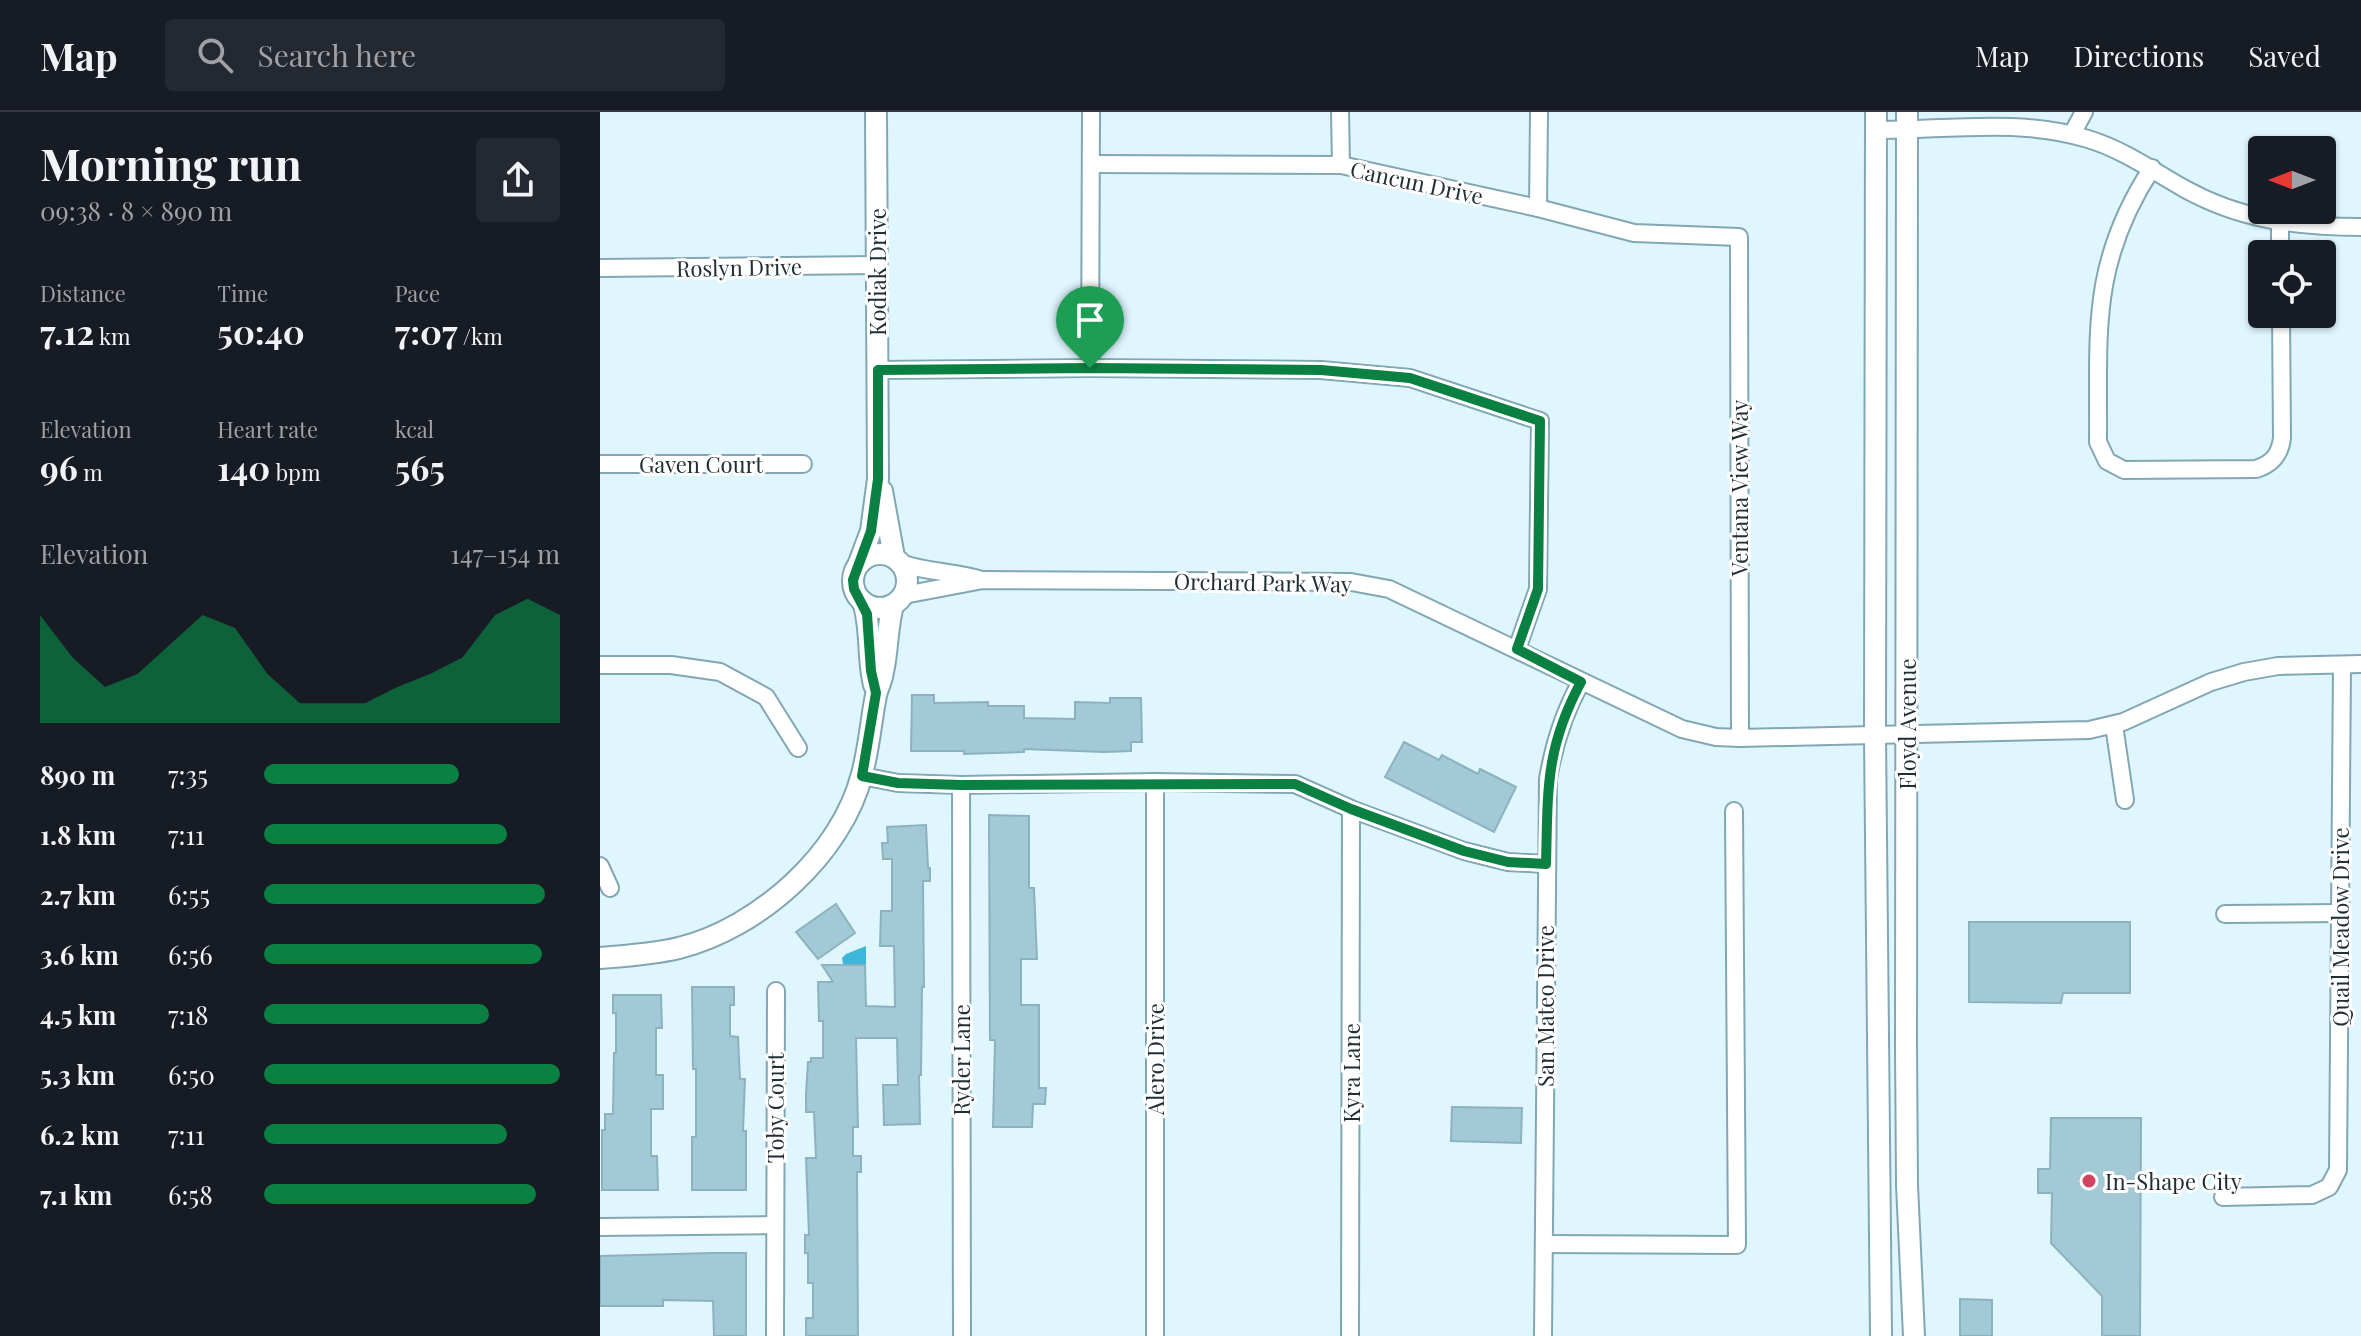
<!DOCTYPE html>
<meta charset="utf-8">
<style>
:root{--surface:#171b24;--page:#242831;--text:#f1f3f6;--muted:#9ea1a6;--line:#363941;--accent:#0b8043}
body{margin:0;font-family:"Playfair Display",serif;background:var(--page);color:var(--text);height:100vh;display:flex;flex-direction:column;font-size:30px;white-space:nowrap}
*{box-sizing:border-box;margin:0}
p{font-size:26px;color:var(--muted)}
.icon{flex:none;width:44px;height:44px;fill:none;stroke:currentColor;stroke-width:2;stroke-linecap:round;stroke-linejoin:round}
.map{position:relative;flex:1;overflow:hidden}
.side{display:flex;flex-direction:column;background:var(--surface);width:600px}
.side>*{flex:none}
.needle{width:52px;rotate:270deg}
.controls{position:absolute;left:1648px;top:24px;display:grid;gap:16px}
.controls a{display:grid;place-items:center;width:88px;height:88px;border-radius:8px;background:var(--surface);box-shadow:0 2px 6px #0004;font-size:40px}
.pin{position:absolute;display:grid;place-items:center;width:68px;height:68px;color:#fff;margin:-82px -34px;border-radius:50% 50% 50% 0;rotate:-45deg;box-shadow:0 0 8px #0007}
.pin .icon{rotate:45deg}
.round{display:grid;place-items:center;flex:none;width:84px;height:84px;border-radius:8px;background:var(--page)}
.head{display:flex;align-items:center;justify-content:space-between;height:136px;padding:0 40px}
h1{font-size:44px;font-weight:700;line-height:60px}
.figures{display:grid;grid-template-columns:repeat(3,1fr);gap:12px;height:136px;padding:8px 40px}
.figures div{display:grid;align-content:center}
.figures b{font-size:34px;font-weight:700}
.figures small{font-size:22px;font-weight:400}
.figures p{font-size:22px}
.chart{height:224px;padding:16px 40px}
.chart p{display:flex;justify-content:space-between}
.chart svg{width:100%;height:144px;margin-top:8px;fill:var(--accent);opacity:.7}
ul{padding:0 40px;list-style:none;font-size:26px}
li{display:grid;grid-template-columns:128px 96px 1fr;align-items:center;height:60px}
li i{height:20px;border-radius:10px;background:var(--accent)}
header{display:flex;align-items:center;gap:48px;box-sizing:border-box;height:112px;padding:0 40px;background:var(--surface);border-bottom:2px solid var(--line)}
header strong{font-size:38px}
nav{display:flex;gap:44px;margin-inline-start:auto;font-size:28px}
.search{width:560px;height:72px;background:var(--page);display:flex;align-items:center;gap:20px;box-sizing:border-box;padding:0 28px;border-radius:8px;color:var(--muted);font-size:30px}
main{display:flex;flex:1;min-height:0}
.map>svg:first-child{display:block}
.water{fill:#3cb6d9}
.building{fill:#a3c9d6;stroke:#8cb2bf;stroke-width:2}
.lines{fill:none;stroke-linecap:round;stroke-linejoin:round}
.minor-casing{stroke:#82a7b4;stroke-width:20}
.tertiary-casing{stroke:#82a7b4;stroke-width:24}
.minor{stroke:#fff;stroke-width:16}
.tertiary{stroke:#fff;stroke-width:20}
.route-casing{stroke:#fff;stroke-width:16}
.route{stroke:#0b8043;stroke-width:10}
.poi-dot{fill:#d24261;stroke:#fefefe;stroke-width:3}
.labels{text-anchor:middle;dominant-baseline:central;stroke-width:6;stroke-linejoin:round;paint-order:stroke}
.street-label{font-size:22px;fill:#202f34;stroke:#fefefe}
.poi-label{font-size:22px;fill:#202f34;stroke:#fefefe;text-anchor:start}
</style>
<header>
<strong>Map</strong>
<div class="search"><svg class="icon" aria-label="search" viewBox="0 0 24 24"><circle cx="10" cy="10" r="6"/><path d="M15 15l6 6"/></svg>Search here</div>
<nav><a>Map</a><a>Directions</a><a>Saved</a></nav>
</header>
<main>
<section class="side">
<div class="head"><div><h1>Morning run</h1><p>09:38 · 8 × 890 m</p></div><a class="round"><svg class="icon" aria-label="share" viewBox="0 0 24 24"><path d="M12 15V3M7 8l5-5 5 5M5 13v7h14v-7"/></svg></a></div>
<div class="figures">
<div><p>Distance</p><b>7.12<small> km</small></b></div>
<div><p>Time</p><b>50:40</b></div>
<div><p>Pace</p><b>7:07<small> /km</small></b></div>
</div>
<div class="figures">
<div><p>Elevation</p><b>96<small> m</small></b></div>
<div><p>Heart rate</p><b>140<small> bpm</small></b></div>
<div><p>kcal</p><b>565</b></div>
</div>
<div class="chart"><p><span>Elevation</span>147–154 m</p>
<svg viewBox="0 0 160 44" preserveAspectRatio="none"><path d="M0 44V11L10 24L20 33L30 29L40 20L50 11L60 15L70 29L80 38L90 38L100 38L110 33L120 29L130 24L140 11L150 6L160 11V44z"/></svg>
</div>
<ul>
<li><b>890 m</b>7:35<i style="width:66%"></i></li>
<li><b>1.8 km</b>7:11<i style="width:82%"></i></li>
<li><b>2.7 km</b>6:55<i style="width:95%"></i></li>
<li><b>3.6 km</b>6:56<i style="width:94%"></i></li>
<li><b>4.5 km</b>7:18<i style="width:76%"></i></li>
<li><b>5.3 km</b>6:50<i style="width:100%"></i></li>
<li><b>6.2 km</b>7:11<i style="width:82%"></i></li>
<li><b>7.1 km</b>6:58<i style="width:92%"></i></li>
</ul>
</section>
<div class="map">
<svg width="1761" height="1224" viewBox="0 0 1761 1224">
<rect width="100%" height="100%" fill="#dff6fe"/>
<polygon class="water" points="266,834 266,852 243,852 242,846 246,842"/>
<g class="building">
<polygon points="312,583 334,583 334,591 388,590 388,594 424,594 424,606 475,607 475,590 510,591 510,586 541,586 542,630 531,630 531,639 504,640 424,637 424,640 364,642 364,639 311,639"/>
<polygon points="804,630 839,648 842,643 878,662 880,657 916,675 894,720 785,665"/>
<polygon points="389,703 429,704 429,776 434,776 437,847 421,847 421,893 439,893 439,976 446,976 445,992 433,992 432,1015 393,1015 395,928 390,928"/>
<polygon points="326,713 328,756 330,756 330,769 323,769 324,875 322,875 321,963 319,963 320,1012 284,1013 283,973 298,973 297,926 256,926 258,1015 253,1015 253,1044 261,1044 261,1060 257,1060 258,1224 206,1224 206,1206 213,1206 213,1171 208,1171 208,1141 205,1141 205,1123 209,1123 206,1046 216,1046 214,1000 206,1000 206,982 208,950 211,950 211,946 223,946 223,909 219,909 218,870 233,870 222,853 265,853 266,894 295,895 294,834 280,834 281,799 292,799 292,747 283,747 282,731 288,731 287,715"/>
<polygon points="236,792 255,821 218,847 196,820"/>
<polygon points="1369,810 1530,810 1530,881 1463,881 1461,891 1369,890"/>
<polygon points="92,875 134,875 134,893 130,893 130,924 138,925 140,967 145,967 143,1019 146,1019 146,1078 92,1078 92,1025 96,1025 96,957 93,957"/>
<polygon points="13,883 61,883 62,916 56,916 56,963 63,963 63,997 51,997 51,1044 57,1044 58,1078 2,1078 2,1018 5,1018 5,1002 13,1002 14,941 16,941 16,901 13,901"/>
<polygon points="852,995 922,996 921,1031 851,1029"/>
<polygon points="1451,1006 1541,1006 1540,1224 1502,1224 1502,1184 1451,1131 1452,1081 1438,1081 1438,1057 1450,1057"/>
<polygon points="112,1141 146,1141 146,1224 114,1224 113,1189 63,1188 63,1194 0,1194 0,1144"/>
<polygon points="1360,1187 1392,1188 1392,1224 1360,1224"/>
</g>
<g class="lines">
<g class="minor-casing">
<g id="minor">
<polyline points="740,0 741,53"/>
<path d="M1276 18C1346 18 1420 6 1488 27 1524 38 1553 59 1585 77 1641 108 1698 115 1761 115"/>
<polyline points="1472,22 1484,0"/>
<polyline points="491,52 741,53 938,96 1034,121 1139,125 1140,626"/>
<path d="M1552 56C1489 153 1499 221 1498 330L1507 349 1524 358 1656 357C1672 352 1680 343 1682 326L1681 202"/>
<polyline points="938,96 939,0"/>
<polyline points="1680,111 1680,142"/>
<polyline points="0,156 277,153"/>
<polyline points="490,256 491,0"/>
<polyline points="278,258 490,256 721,258 810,266 940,309 938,477 917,537"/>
<polyline points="0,352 203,352"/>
<path d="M301 451C327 461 355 459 382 468"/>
<polyline points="304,483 383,468 751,470 789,477 1082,617 1116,625 1140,626 1489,618 1523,610 1611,570 1644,560 1678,554 1761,552"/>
<polyline points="0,553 71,553 120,560 166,585 198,636"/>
<polyline points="1514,613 1525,688"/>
<polyline points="262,664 298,671 361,673 555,670 695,672 751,697 864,739 908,750 946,752"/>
<polyline points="555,670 555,1224"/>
<polyline points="361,673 362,1224"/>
<polyline points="0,754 10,776"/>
<polyline points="1625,802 1740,801"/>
<polyline points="1623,1085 1712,1083 1729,1075 1738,1058 1742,553"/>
<polyline points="0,1115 175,1113"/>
<polyline points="944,1132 1137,1133 1134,699"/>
<polyline points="175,1224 176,879"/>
<polyline points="750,1224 751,697"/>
<path d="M943 1224 948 667C954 632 963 602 981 570"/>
</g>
</g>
<g class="tertiary-casing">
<g id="tertiary">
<polyline points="1276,0 1275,625 1281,1224"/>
<polyline points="1307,0 1306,933 1307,1073 1314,1224"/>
<polyline points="282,379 294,445"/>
<circle cx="280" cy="469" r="27"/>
<polyline points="259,451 271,419 278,367 276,0"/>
<path d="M263 490C272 517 267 546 274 573"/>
<path d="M0 846C26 844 54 842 79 836 159 816 242 742 262 662 269 636 271 609 276 583 278 575 282 568 283 560 288 537 287 515 293 493"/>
</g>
</g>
<use href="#minor" class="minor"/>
<use href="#tertiary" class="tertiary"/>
</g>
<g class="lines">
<g class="route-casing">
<path id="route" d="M490 256 721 258 810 266 940 309 938 477 917 537 981 570C945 637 948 678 946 752L908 750 864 739 751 697 695 672 361 673 298 671 262 664 276 581 271 559 267 502 254 477 253 468 271 419 278 367V258Z"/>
</g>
<use href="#route" class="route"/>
</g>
<circle class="poi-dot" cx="1489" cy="1069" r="8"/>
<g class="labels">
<g class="street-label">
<text transform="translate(817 70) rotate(12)">Cancun Drive</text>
<text transform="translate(139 155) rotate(-1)">Roslyn Drive</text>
<text transform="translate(277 160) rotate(-90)">Kodiak Drive</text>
<text x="101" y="352">Gaven Court</text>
<text transform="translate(1139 376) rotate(-90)">Ventana View Way</text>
<text transform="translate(663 470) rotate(1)">Orchard Park Way</text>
<text transform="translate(1307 612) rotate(-90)">Floyd Avenue</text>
<text transform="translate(1740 815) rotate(-90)">Quail Meadow Drive</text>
<text transform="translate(945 894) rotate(-90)">San Mateo Drive</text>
<text transform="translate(555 947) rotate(-90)">Alero Drive</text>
<text transform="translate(361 948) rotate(-90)">Ryder Lane</text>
<text transform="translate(751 961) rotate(-90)">Kyra Lane</text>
<text transform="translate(175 996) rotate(-90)">Toby Court</text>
</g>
<g class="poi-label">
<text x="1505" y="1069">In-Shape City</text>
</g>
</g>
</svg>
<div class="controls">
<a><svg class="needle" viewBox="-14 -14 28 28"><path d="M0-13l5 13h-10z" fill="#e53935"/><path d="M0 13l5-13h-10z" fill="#9ea1a6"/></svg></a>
<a><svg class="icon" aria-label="locate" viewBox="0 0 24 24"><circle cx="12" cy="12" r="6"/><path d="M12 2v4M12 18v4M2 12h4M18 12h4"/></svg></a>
</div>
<div class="pin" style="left:490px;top:256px;background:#1e9e55"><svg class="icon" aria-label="arrive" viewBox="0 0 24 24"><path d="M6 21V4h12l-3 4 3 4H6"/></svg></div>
</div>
</main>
